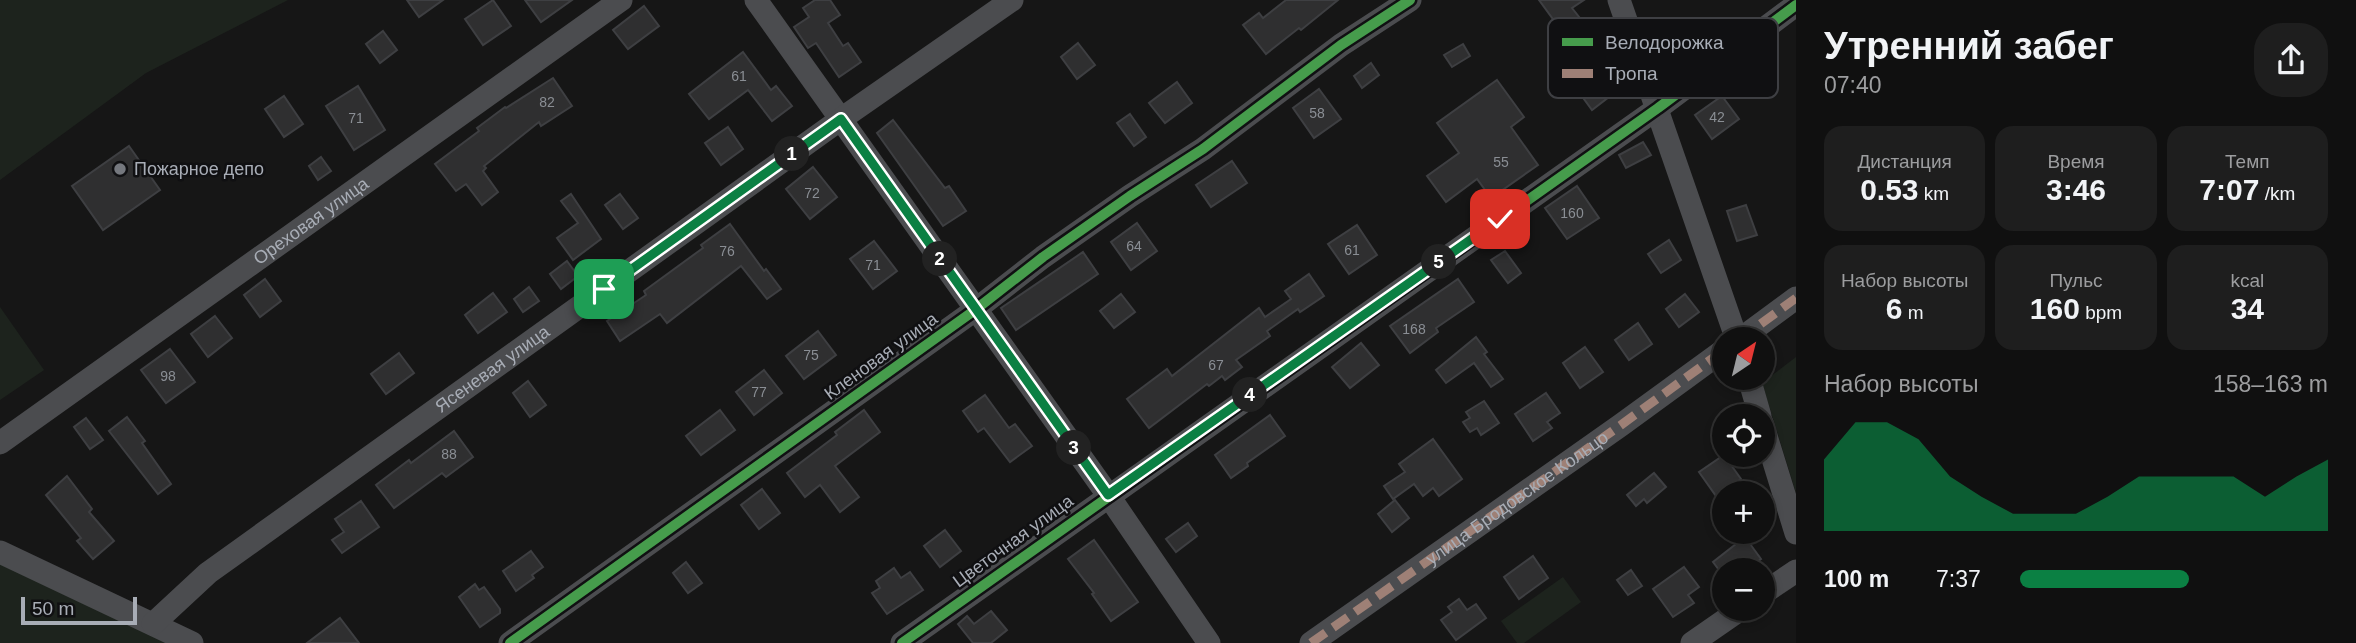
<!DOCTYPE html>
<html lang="ru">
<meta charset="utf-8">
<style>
:root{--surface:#101010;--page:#1e1e1e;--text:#f1f3f6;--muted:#9c9d9f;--line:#303030;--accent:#0b8043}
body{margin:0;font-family:Helvetica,sans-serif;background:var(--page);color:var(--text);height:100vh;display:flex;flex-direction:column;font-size:26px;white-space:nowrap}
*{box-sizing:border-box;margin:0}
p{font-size:23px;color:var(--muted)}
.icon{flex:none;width:38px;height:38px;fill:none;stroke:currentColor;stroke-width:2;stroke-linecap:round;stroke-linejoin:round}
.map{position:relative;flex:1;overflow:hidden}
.side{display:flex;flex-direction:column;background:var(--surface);width:560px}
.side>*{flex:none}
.needle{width:46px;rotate:35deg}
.fabs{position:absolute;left:1712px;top:327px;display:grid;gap:14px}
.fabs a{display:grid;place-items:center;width:63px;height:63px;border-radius:50%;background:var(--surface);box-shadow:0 4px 10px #0003,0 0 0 2px var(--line);font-size:35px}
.scale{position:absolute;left:21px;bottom:18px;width:116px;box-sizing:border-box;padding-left:7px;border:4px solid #a8adb6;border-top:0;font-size:19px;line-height:24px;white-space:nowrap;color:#a8adb6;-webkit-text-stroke:5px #101012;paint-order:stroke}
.pin{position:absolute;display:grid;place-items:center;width:60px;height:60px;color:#fff;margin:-30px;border-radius:14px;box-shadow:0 4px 10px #0006}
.km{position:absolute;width:35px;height:35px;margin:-18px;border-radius:50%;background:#222;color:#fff;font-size:19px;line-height:35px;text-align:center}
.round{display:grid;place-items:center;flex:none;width:74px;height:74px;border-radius:28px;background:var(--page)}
.overview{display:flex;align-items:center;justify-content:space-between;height:119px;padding:0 28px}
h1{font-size:38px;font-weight:800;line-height:52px}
.metrics{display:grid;grid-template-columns:repeat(3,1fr);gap:10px;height:119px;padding:7px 28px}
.metrics div{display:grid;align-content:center;border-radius:18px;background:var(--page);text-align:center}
.metrics b{font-size:30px;font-weight:800}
.metrics small{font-size:19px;font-weight:400}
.metrics p{font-size:19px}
.chart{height:196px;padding:14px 28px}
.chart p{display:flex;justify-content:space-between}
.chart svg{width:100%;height:126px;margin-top:7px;fill:var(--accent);opacity:.7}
ul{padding:0 28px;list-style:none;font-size:23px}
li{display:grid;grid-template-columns:112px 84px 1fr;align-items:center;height:52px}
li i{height:18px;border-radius:9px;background:var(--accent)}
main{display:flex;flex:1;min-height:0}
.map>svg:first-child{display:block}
.green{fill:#1d231d}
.building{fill:#2f2f30;stroke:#3e3f42;stroke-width:2}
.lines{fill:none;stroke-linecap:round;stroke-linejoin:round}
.minor{stroke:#4b4c4f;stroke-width:23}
.quiet{stroke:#9e8076;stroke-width:9;stroke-dasharray:18 9;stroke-linecap:butt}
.cycleway-casing{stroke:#101012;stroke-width:15}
.cycleway{stroke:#469c4c;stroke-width:10}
.route-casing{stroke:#fff;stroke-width:14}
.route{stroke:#0b8043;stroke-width:9}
.poi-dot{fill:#75787e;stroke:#101012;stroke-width:2.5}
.labels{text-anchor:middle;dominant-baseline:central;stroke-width:5;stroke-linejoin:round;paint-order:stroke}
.number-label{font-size:14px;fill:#8a8e94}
.poi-label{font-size:18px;fill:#a8adb6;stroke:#101012;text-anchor:start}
.street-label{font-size:18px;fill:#a8adb6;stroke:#101012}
.key{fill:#101012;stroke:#3e3f43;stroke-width:2}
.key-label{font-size:19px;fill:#a8adb6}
</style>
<main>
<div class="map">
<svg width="1796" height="643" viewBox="0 0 1796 643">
<rect width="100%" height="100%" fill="#161616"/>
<g class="green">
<polygon points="0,0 288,0 146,73 0,180"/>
<polygon points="0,307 44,370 0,400"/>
<polygon points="1796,357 1796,493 1762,383"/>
<polygon points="0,564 168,643 0,643"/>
<polygon points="1563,577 1581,602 1524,643 1517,643 1501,621"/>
</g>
<g class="building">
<polygon points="407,0 443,0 419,17"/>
<polygon points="493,0 511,26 483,45 465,19"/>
<polygon points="525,0 572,0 541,22"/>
<polygon points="815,0 830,0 840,15 828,23 843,46 848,43 861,62 839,77 816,43 808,48 794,27 809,17 803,8"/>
<polygon points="1286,0 1338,0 1301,30 1299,28 1266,54 1243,25 1259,13 1263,18"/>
<polygon points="1539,0 1584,0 1572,8 1595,37 1574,53 1560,35 1563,33"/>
<polygon points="644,6 659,26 628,49 613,30"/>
<polygon points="383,31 397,50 380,63 366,44"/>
<polygon points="1078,43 1095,65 1077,79 1061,57"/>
<polygon points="1463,44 1470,56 1452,67 1444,55"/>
<polygon points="743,52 771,90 776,86 792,106 772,121 748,90 709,119 689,94"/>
<polygon points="1371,63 1379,75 1362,88 1354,76"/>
<polygon points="1599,65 1618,90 1592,110 1573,84"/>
<polygon points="553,78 572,106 541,126 539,122 484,166 486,168 483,171 498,192 482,205 466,184 456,191 435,164 479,131 477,128 505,107 506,108"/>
<polygon points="1497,80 1524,117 1511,127 1538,165 1491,198 1477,179 1446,202 1427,176 1459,153 1437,123"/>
<polygon points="1177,82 1192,103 1165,123 1149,103"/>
<polygon points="358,86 385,130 354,150 326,106"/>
<polygon points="1319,89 1341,119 1314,138 1293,108"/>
<polygon points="284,96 303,124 284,137 265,109"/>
<polygon points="1722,96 1739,119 1712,139 1695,115"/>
<polygon points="1130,114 1146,137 1134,146 1117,123"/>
<polygon points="893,120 945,188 949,186 966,211 943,226 877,133"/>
<polygon points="728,127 743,149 721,165 705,143"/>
<polygon points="1643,142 1651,155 1626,168 1619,155"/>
<polygon points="129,146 160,190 103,230 72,186"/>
<polygon points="321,157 331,171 318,180 309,166"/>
<polygon points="1232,161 1247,183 1211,207 1196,185"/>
<polygon points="813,167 837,197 810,219 786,189"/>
<polygon points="1577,186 1599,218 1567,239 1545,208"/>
<polygon points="571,194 601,239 573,260 557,238 578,223 561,201"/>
<polygon points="620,194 638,218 623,229 605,205"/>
<polygon points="1746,205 1757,235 1737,241 1727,211"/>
<polygon points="1137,223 1157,251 1131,270 1111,242"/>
<polygon points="730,224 764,271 766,269 781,289 767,299 741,266 667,323 660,314 620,341 607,321 646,295 644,291 703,248 701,245"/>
<polygon points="1357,225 1377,255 1349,274 1328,244"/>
<polygon points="1669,240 1681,260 1661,273 1648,254"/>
<polygon points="874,241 897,271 873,289 850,259"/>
<polygon points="1505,251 1521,273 1508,283 1491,260"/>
<polygon points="1083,252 1098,274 1016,330 1001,308"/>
<polygon points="567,261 578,276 561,289 550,274"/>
<polygon points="1309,274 1324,296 1300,312 1298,309 1267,331 1270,336 1236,360 1242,367 1225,380 1222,376 1209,386 1207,384 1149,428 1127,399 1167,369 1172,376 1259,308 1265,317 1291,299 1285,291"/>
<polygon points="265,279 281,301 260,317 244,295"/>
<polygon points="1458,279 1474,302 1436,328 1438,332 1410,353 1390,326"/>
<polygon points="529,287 539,301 523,312 514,299"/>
<polygon points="493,293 507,312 478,333 465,315"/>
<polygon points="1121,294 1135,312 1114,328 1100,311"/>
<polygon points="1685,294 1699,312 1679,327 1666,309"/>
<polygon points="215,316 232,338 208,357 191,334"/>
<polygon points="1638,323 1652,344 1629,360 1615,340"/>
<polygon points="818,331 836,355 804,379 786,356"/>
<polygon points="1476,337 1487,352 1484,354 1503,379 1491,387 1474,363 1446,383 1436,370"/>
<polygon points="1361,343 1379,365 1350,388 1332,367"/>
<polygon points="1585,347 1603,372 1580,388 1563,363"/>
<polygon points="170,349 195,382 166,403 141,370"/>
<polygon points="399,353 414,373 386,394 371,374"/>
<polygon points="764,370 782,393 754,415 736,392"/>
<polygon points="528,381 546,405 530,417 513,393"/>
<polygon points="1546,393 1560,413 1547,422 1552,428 1533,441 1515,414"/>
<polygon points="985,395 1009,428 1015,424 1032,446 1010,462 984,428 978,432 963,411"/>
<polygon points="1484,401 1499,423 1481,435 1477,428 1470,432 1463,422 1470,418 1466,412"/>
<polygon points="720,410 735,430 701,455 686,436"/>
<polygon points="864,410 880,432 835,466 859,497 840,512 820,485 805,497 787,473 837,435 835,432"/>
<polygon points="1270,415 1285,436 1247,463 1248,466 1231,478 1215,455"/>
<polygon points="127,417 145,441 142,443 171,484 158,494 109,431"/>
<polygon points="86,418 103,440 90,449 74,427"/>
<polygon points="454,431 473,457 446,477 442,473 394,508 376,485 409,460 411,463"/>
<polygon points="1433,439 1462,479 1439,496 1433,488 1423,496 1414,484 1393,499 1384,486 1405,472 1399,464"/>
<polygon points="1724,455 1741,479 1716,496 1699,472"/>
<polygon points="1654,473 1666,487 1647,503 1644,499 1636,506 1627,495"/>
<polygon points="67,476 92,509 89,512 114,541 93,559 77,541 81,538 46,495"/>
<polygon points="762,489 780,513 759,529 741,505"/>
<polygon points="1395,500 1409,518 1392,532 1378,514"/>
<polygon points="361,501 379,527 342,553 332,540 344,532 335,519"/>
<polygon points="1188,523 1197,536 1176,552 1166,539"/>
<polygon points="945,530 961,551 940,567 924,546"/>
<polygon points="1745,537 1761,559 1746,570 1719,570 1713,562"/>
<polygon points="1094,540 1138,602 1111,621 1092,594 1094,593 1068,559"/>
<polygon points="531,551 543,567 532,575 534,578 516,591 503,571"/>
<polygon points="1533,556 1548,578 1519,599 1504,577"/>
<polygon points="686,562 702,583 688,593 673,573"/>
<polygon points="1684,567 1699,587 1688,595 1694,603 1673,617 1653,589"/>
<polygon points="894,568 901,578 910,572 923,590 887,614 872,593 880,588 876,581"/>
<polygon points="1631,570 1642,586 1628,595 1617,580"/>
<polygon points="475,584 479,590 484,587 500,609 500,613 480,627 459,597"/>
<polygon points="1459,599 1467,610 1476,604 1486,618 1456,640 1441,620 1452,612 1448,607"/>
<polygon points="991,611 1007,630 991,643 973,643 958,624 967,616 974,624"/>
<polygon points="340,618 359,643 307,643"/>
</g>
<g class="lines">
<g class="minor">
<polyline points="756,0 1108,495 1209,643"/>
<polyline points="1619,0 1737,340"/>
<polyline points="1739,340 1796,298"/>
<polyline points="1749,378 1760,416"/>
<polyline points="1762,423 1796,533"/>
<path id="s1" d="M0 443 621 0"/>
<polyline points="0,552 192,643"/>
<polyline points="1762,594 1796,571"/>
<path id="s2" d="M153 624 208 573 841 119 1012 0"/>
<polyline points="510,643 975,310 1043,257 1130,196 1203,149 1341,45 1410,0"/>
<polyline points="902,643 1658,108 1796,5"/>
<path id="s3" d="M1311 643 1621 425 1724 350"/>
<polyline points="1692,643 1741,609"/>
</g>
<g class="quiet">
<polyline points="1739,340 1796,298"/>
<polyline points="1311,643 1621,425 1724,350"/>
</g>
<g class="cycleway-casing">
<g id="cycleway">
<polyline points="510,643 975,310 1043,257 1130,196 1203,149 1341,45 1410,0"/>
<polyline points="902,643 1658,108 1796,5"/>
</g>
</g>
<use href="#cycleway" class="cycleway"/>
</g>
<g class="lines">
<g class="route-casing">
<polyline id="route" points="604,289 841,119 1108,495 1500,219"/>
</g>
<use href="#route" class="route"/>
</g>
<circle class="poi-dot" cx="120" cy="169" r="7"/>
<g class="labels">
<g class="number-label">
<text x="739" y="76">61</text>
<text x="547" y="102">82</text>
<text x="1317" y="113">58</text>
<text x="1717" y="117">42</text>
<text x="356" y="118">71</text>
<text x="1501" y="162">55</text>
<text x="812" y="193">72</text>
<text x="1572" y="213">160</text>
<text x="1134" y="246">64</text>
<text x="1352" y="250">61</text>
<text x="727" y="251">76</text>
<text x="873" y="265">71</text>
<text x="1414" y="329">168</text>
<text x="811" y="355">75</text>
<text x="1216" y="365">67</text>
<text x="168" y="376">98</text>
<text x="759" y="392">77</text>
<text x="449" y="454">88</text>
</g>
<g class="poi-label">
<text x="134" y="169">Пожарное депо</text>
</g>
<g class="street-label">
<text stroke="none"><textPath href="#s1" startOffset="382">Ореховая улица</textPath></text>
<text transform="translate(881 356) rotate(-36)">Кленовая улица</text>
<text stroke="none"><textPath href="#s2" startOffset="425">Ясеневая улица</textPath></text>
<text stroke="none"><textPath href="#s3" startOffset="252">улица Бродовское Кольцо</textPath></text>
<text transform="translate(1013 541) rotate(-36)">Цветочная улица</text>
</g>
</g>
<rect x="1548" y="18" width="230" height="80" rx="10" class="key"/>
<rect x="1562" y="38" width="31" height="8" fill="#469c4c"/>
<rect x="1562" y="69" width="31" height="9" fill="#9e8076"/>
<g class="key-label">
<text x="1605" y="49">Велодорожка</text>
<text x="1605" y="80">Тропа</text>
</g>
</svg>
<div class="fabs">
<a><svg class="needle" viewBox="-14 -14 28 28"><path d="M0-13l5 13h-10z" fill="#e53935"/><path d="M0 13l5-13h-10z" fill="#9c9d9f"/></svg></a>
<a><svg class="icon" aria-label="locate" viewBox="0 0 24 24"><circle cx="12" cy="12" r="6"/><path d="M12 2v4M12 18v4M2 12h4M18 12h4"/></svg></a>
<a>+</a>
<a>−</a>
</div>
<div class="scale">50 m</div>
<div class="pin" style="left:604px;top:289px;background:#1e9e55"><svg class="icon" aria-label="arrive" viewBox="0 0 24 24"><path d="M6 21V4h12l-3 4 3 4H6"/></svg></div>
<div class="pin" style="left:1500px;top:219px;background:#d93025"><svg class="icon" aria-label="check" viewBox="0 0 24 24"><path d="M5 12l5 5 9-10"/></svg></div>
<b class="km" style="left:792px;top:154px">1</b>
<b class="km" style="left:940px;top:259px">2</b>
<b class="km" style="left:1074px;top:448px">3</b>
<b class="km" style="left:1250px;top:395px">4</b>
<b class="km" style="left:1439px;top:262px">5</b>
</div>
<section class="side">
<div class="overview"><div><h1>Утренний забег</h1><p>07:40</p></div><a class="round"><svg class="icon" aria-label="share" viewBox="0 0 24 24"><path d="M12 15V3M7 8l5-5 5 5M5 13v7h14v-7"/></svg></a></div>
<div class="metrics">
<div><p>Дистанция</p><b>0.53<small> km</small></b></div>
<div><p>Время</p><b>3:46</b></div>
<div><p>Темп</p><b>7:07<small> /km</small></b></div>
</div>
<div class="metrics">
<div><p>Набор высоты</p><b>6<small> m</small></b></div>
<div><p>Пульс</p><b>160<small> bpm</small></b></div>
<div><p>kcal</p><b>34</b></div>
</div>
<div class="chart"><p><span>Набор высоты</span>158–163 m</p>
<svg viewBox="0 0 160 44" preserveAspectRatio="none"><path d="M0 44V19L10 6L20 6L30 12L40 25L50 32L60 38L70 38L80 38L90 32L100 25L110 25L120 25L130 25L140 32L150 25L160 19V44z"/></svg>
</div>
<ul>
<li><b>100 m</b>7:37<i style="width:55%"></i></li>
</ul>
</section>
</main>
